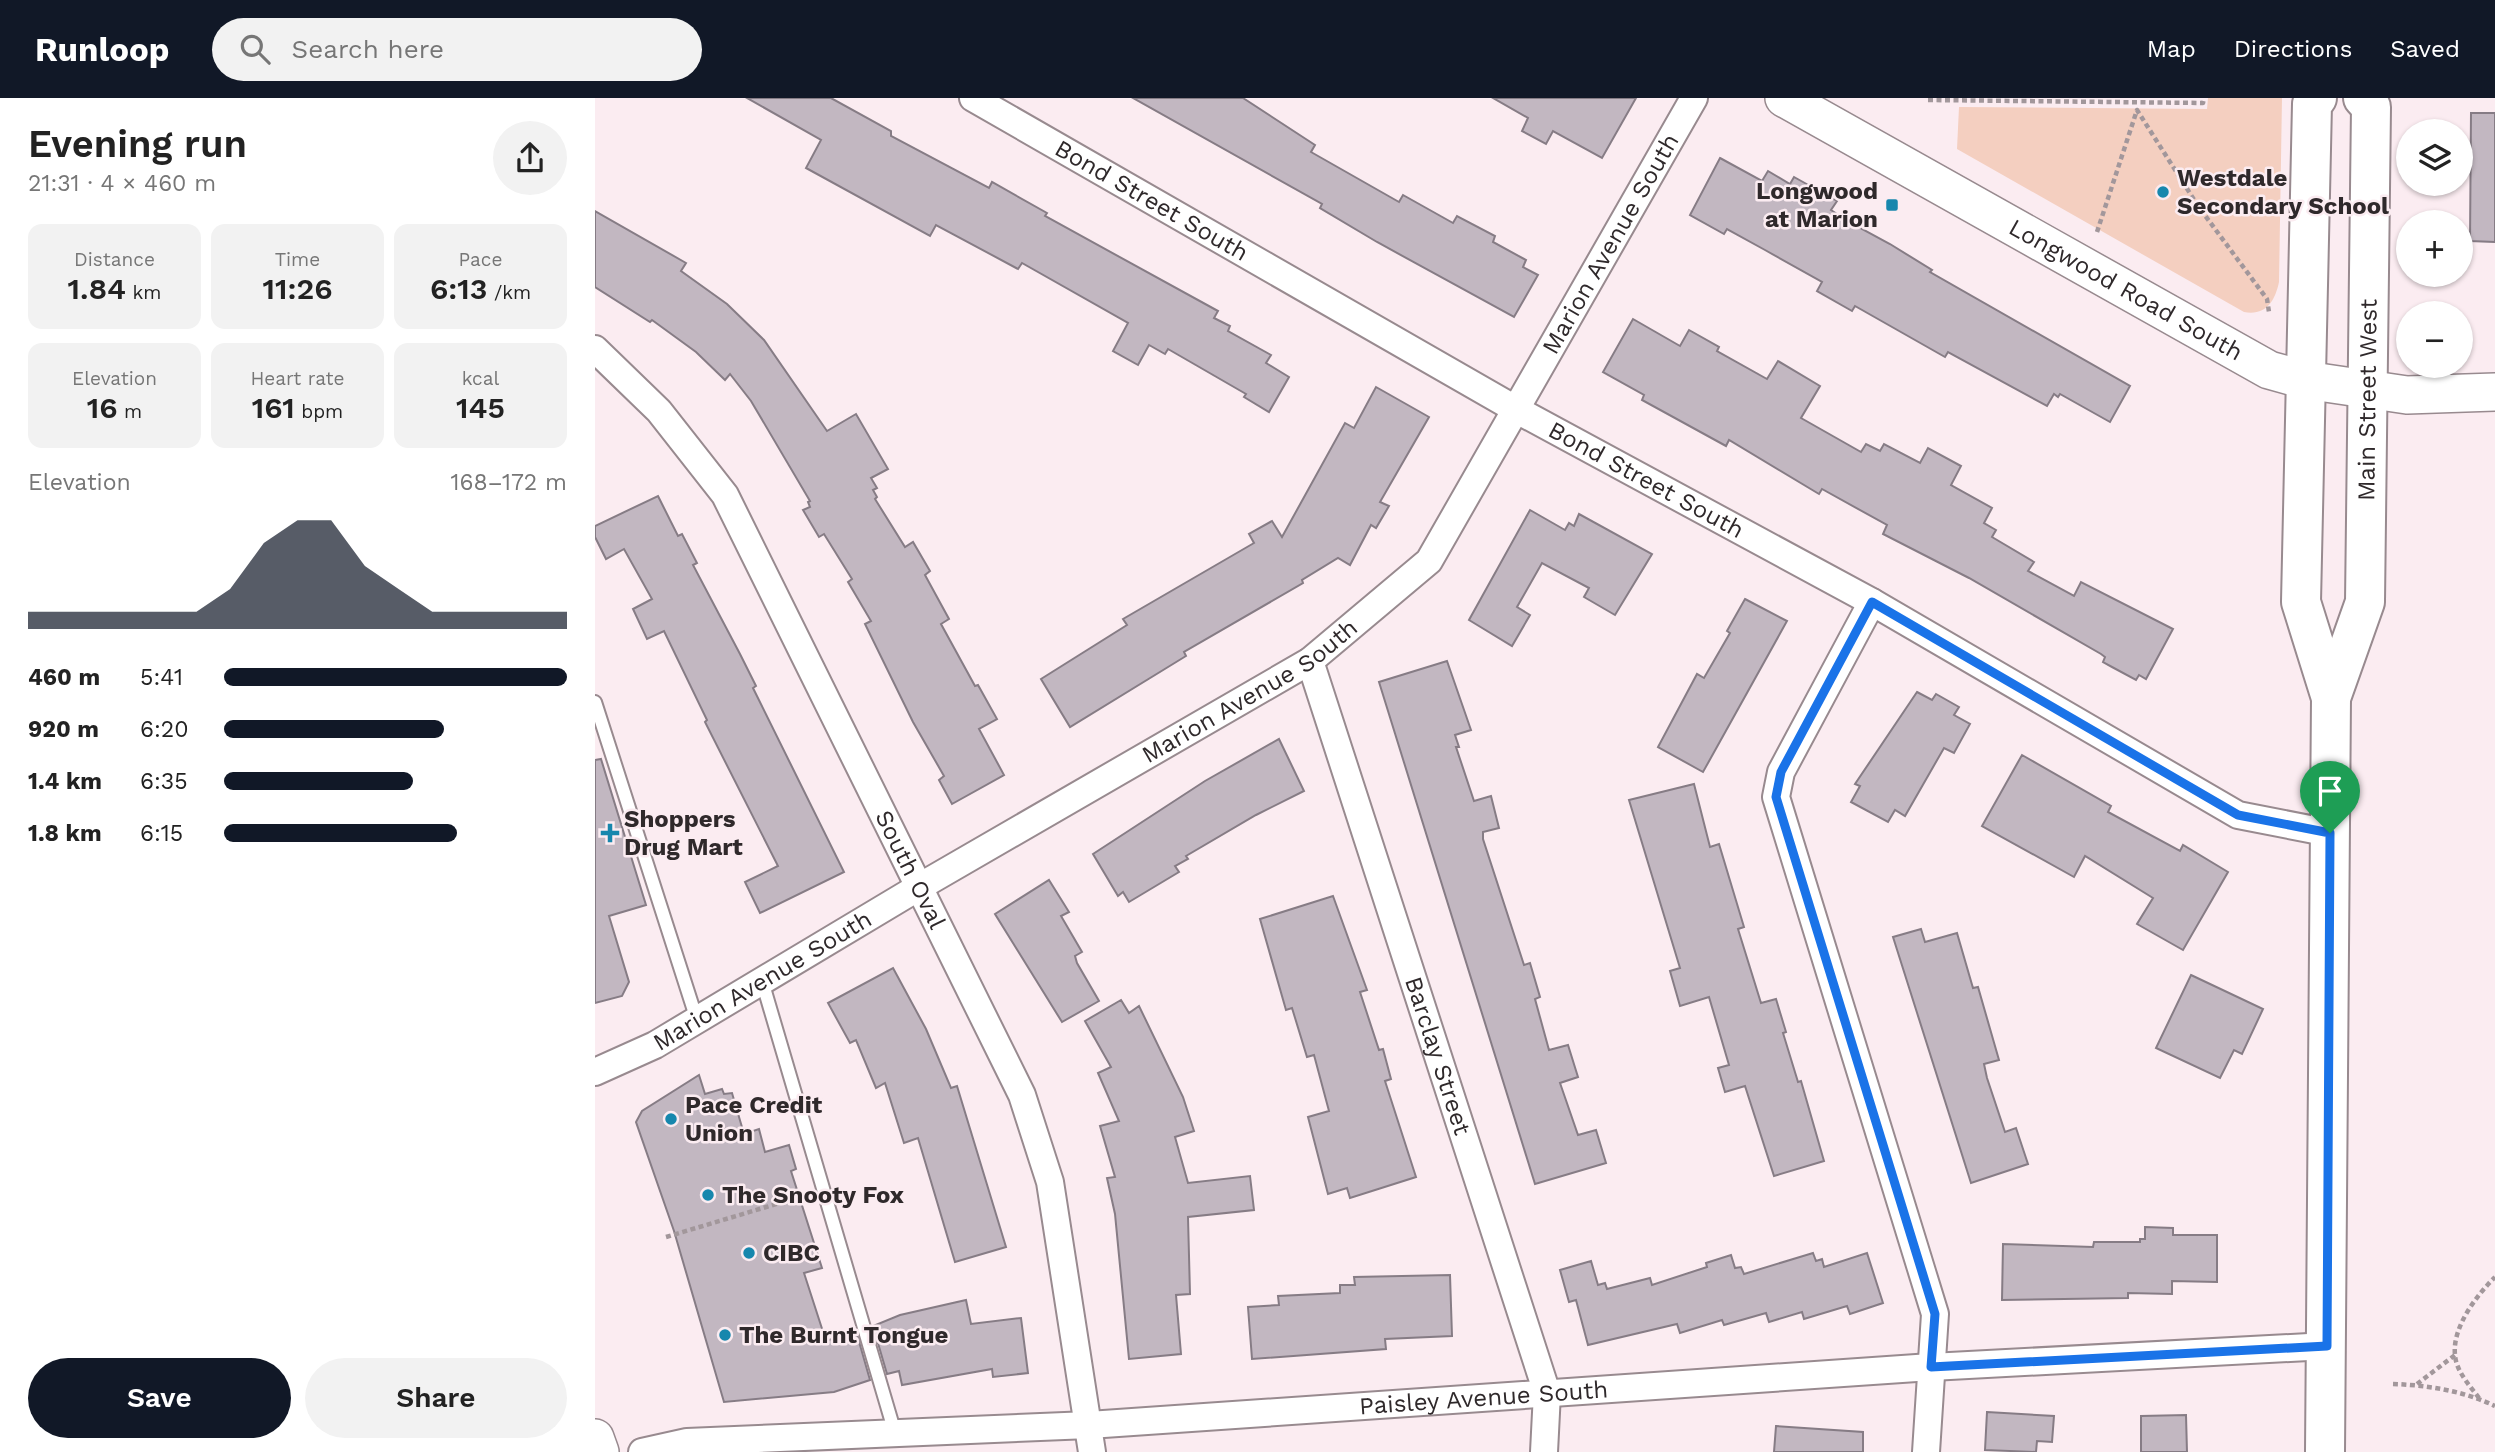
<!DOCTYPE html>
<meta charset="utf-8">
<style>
:root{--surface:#fff;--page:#f2f2f2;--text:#222;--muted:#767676;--accent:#111827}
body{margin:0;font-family:"Work Sans",sans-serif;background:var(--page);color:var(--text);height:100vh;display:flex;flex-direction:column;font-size:26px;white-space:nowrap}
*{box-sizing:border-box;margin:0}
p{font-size:23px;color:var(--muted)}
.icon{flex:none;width:38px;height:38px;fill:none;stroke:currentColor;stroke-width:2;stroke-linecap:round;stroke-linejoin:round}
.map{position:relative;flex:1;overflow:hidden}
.sheet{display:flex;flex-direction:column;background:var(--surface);width:595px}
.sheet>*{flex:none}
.controls{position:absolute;left:1801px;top:21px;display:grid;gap:14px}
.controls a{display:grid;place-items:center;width:77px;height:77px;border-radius:50%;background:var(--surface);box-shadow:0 2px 5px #0004;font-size:35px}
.pin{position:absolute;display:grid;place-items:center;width:60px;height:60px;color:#fff;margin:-72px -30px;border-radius:50% 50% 50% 0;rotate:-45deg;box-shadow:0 0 7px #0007}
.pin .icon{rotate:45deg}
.round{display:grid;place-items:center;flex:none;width:74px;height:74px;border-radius:37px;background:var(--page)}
.overview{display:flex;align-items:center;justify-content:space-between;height:119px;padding:0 28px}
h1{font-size:38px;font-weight:600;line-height:52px}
.stats{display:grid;grid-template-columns:repeat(3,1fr);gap:10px;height:119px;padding:7px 28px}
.stats div{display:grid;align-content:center;border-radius:14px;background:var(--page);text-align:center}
.stats b{font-size:30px;font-weight:600}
.stats small{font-size:19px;font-weight:400}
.stats p{font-size:19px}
.chart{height:196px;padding:14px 28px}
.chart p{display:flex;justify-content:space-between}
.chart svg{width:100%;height:126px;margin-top:7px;fill:var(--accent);opacity:.7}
.cta{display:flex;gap:14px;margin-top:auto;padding:14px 28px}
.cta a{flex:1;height:80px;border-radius:42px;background:var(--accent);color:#fff;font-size:28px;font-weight:600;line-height:80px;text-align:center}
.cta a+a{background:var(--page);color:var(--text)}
ul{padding:0 28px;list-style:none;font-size:23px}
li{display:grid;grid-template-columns:112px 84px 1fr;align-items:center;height:52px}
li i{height:18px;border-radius:9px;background:var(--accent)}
header{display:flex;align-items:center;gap:42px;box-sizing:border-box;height:98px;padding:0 35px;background:var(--accent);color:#fff}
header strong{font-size:33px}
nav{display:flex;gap:38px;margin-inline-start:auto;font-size:24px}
.search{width:490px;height:63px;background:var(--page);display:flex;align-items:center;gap:18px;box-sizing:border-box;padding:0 24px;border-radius:38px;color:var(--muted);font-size:26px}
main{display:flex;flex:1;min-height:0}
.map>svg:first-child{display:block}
.green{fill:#f4cfc0}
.building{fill:#c2b7c1;stroke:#867c85;stroke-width:2}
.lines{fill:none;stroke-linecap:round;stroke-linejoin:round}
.lane-casing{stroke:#988a8f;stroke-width:16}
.street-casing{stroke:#988a8f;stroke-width:30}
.secondary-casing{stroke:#988a8f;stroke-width:40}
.primary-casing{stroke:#988a8f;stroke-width:42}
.path{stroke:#a2979b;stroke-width:4.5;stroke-dasharray:5 3.5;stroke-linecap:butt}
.lane{stroke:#fff;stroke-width:12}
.street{stroke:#fff;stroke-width:26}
.secondary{stroke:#fff;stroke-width:37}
.primary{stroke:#fff;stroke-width:38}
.route-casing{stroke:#fff;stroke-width:14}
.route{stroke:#1a73e8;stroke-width:9}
.poi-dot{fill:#1787ad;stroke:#fbecf1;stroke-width:2.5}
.labels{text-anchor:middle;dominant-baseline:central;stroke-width:5;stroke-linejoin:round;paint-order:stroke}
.poi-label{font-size:24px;font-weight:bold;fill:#2f292b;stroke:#fbecf1;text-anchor:start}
.street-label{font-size:24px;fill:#2f292b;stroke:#fbecf1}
</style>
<header>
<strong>Runloop</strong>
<div class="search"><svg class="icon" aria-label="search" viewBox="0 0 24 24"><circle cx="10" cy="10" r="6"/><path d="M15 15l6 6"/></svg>Search here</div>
<nav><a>Map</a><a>Directions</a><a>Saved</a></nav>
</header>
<main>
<section class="sheet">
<div class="overview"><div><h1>Evening run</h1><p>21:31 · 4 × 460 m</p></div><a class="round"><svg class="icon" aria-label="share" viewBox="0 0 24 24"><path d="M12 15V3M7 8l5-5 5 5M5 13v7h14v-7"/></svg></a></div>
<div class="stats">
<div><p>Distance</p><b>1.84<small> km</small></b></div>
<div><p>Time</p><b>11:26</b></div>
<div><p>Pace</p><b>6:13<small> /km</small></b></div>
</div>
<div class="stats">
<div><p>Elevation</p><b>16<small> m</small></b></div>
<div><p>Heart rate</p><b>161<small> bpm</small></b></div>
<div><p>kcal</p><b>145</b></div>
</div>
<div class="chart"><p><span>Elevation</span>168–172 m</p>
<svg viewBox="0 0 160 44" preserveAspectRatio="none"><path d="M0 44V38L10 38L20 38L30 38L40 38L50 38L60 30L70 14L80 6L90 6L100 22L110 30L120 38L130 38L140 38L150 38L160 38V44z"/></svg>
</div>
<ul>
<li><b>460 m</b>5:41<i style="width:100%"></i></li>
<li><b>920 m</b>6:20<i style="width:64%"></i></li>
<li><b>1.4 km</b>6:35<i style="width:55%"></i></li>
<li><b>1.8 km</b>6:15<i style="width:68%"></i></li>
</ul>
<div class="cta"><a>Save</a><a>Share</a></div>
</section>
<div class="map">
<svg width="1900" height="1354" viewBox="0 0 1900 1354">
<rect width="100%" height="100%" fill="#fbecf1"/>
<path class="green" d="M1613 0H1687L1684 184C1680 203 1671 218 1649 214L1362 51 1364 9 1612 11Z"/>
<g class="building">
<polygon points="152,0 236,0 296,33 296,38 394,90 397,84 452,115 450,118 623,213 619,220 635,228 633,233 676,257 671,265 694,279 674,314 649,299 651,296 573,251 570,256 554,247 543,267 518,253 533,225 427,165 423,171 341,127 335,138 211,70 226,42"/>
<polygon points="538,0 648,0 720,47 716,54 804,104 808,97 858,125 862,118 900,138 898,144 931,162 928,169 943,177 919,219 782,144 725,110 727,106"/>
<polygon points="898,0 1041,0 1007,60 958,33 951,46 927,33 933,20"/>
<polygon points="1876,15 1900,15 1900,144 1875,143"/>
<polygon points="1125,60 1167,83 1173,73 1195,86 1199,79 1242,103 1236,112 1254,124 1295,146 1337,172 1335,174 1535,288 1515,324 1465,296 1463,299 1459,296 1452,308 1353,254 1350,259 1260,208 1257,213 1222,193 1227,184 1170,152 1132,131 1129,136 1095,117"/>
<polygon points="0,113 91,165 86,173 132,206 169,242 232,333 261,316 293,371 276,380 282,390 278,392 282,399 280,401 310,449 318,444 335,473 330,477 354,521 346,526 380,588 383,587 402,621 384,631 409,677 357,706 344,682 349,678 318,624 270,526 276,523 253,484 257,481 229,436 224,439 208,412 215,409 213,404 215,403 156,303 135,276 130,282 101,254 57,222 55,224 0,189"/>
<polygon points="1038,221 1085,248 1094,232 1124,249 1122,253 1172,281 1183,263 1225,288 1206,320 1266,354 1271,346 1285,353 1289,346 1325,365 1333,350 1366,368 1356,387 1397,410 1389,425 1401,432 1397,439 1439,464 1433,473 1479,498 1486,484 1578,531 1551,581 1544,577 1541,582 1517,569 1508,564 1510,559 1506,556 1374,480 1288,436 1292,427 1227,391 1224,396 1134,342 1131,348 1047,302 1049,297 1008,274"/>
<polygon points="781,289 834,319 785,404 794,408 781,430 776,427 755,467 743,460 707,482 708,485 589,554 591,558 475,629 446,581 532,527 528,521 659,445 654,436 677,423 687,439 750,325 759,330"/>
<polygon points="63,398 83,438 87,436 102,465 98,467 145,556 161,588 158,590 249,774 165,815 150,784 183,768 110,624 112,622 69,533 52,541 38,511 57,501 29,451 11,461 0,439 0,428"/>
<polygon points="935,412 970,432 974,425 979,428 984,416 1057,456 1020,517 989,499 994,490 947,465 922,509 935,517 917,548 874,522"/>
<polygon points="1150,501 1192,523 1108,674 1063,649 1102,576 1109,580 1135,535 1132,533"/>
<polygon points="852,563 876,632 860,637 864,649 861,649 879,703 896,698 904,730 888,734 888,741 929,867 935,865 945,899 940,901 954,952 973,947 983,979 965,985 983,1037 1001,1032 1011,1065 940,1086 784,584"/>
<polygon points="1322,594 1337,602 1341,596 1364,609 1359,617 1375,626 1359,655 1349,650 1310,718 1300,712 1293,724 1256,704 1265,688 1260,686"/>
<polygon points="684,641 709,693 661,717 591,758 593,761 580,768 584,774 534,804 528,794 523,798 498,756 610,683"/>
<polygon points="1427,657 1516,708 1513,714 1585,753 1588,747 1633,774 1588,852 1542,826 1558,800 1490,758 1479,779 1387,728"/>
<polygon points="6,661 51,807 14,818 34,884 27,898 0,905 0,662"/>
<polygon points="1099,686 1115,749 1124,746 1149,829 1143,831 1166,905 1181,901 1191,934 1188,935 1203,984 1206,983 1229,1063 1179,1078 1150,988 1130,994 1123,970 1134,967 1114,899 1085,908 1075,873 1085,870 1034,702"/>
<polygon points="454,782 474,814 466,818 487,854 480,858 482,865 504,903 467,924 400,816"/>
<polygon points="738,798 772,892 765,894 784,952 788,951 796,981 790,983 821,1079 755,1100 752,1090 733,1096 713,1019 734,1013 719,957 712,959 697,910 691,912 665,821"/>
<polygon points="1326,831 1330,844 1362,835 1378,890 1383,889 1404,962 1389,966 1392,980 1410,1034 1421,1030 1433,1066 1376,1085 1298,839"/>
<polygon points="298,870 331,931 356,990 362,988 411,1149 360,1164 323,1040 309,1045 290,985 281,990 261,942 255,945 233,905"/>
<polygon points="1596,877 1668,911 1647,956 1639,952 1625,980 1561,950"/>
<polygon points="526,902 534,915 544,908 588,999 599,1033 580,1039 593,1085 655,1078 659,1112 593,1119 595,1196 581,1197 586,1256 534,1261 520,1116 512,1080 520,1079 505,1028 524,1023 503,975 516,969 490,923"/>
<polygon points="104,977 110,996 127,991 129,996 137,995 149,1036 164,1031 170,1054 194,1047 201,1071 196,1073 227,1170 209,1175 231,1243 261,1233 275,1282 239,1294 129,1304 79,1133 41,1024 47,1013"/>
<polygon points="1550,1129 1578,1130 1578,1137 1622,1137 1622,1184 1577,1183 1577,1196 1533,1195 1533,1200 1407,1202 1408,1146 1498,1149 1499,1144 1545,1144 1545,1141 1550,1141"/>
<polygon points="1218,1155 1221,1163 1227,1161 1229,1169 1272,1155 1288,1205 1255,1216 1252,1208 1209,1221 1207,1214 1174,1224 1171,1215 1129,1227 1127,1222 1085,1235 1082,1226 993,1247 981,1202 974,1204 965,1172 996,1163 1003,1187 1010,1185 1012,1191 1055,1180 1057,1187 1112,1169 1111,1165 1136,1157 1140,1170 1146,1169 1149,1176"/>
<polygon points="855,1177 857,1238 790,1241 791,1251 657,1261 653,1209 684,1207 683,1198 745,1195 745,1187 760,1187 759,1179"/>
<polygon points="371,1202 376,1226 426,1220 433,1275 398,1279 397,1271 307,1287 304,1273 292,1276 278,1228 305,1217"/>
<polygon points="1392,1314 1459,1318 1457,1344 1442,1343 1441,1354 1390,1352"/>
<polygon points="1591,1317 1592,1354 1546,1354 1546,1318"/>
<polygon points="1181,1328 1268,1334 1268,1354 1179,1354"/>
</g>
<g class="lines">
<g class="lane-casing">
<g id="lane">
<polyline points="0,604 102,922"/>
<polyline points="167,883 300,1335"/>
</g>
</g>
<g class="street-casing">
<g id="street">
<path id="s1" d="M378 0 922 312 1277 504 1643 717 1735 735"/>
<path id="s2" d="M0 251 64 313 130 397 427 997 455 1084 497 1354"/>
<polyline points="1277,504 1186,674 1181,699 1340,1216 1331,1354"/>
<path id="s3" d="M715 563 952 1295 949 1354"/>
<path id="s4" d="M0 974 60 947 324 789 715 563 834 463 1099 0"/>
<path id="s5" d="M47 1354 92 1344 494 1327 1336 1269 1732 1248"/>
</g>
</g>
<g class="secondary-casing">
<g id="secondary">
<path id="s6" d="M1189 0 1674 272 1710 282 1812 297 1900 294"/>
<polyline points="0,1340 5,1354"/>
</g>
</g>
<g class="primary-casing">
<g id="primary">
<polyline points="1722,0 1717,6 1706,504 1736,600 1730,1354"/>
<path id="s7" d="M1736 600 1770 504 1776 9 1768 0"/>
</g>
</g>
<g class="path">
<polyline points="1333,2 1608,5 1609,0"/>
<polyline points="1502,134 1542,12 1603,108 1672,201 1674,214"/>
<polyline points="71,1139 208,1098"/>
<path d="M1798 1286C1832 1287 1869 1293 1900 1308"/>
<polyline points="1822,1286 1860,1257"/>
<path d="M1884 1300C1875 1288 1861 1273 1860 1257 1857 1229 1882 1197 1900 1179"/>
</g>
<use href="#lane" class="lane"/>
<use href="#street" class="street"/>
<use href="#secondary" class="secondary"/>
<use href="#primary" class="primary"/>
</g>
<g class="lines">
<g class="route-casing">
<polygon id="route" points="1277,504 1643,717 1735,735 1732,1248 1336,1269 1340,1216 1181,699 1186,674"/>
</g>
<use href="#route" class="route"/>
</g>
<g class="poi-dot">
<circle cx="1568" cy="94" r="7"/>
<rect x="1290" y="100" width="14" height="14" rx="3.5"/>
<path d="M11.5 724.5h7v7h7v7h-7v7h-7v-7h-7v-7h7z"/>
<circle cx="76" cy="1021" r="7"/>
<circle cx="113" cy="1097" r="7"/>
<circle cx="154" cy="1155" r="7"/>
<circle cx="130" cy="1237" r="7"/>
</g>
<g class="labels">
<g class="poi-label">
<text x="1582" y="80">Westdale<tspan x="1582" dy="28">Secondary School</tspan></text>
<text x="1283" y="93" text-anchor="end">Longwood<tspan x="1283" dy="28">at Marion</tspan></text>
<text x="29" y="721">Shoppers<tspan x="29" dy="28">Drug Mart</tspan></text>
<text x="90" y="1007">Pace Credit<tspan x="90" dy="28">Union</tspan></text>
<text x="127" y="1097">The Snooty Fox</text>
<text x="168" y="1155">CIBC</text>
<text x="144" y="1237">The Burnt Tongue</text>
</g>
<g class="street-label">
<text stroke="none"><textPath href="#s1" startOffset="206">Bond Street South</textPath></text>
<text stroke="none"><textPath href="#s4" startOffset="1346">Marion Avenue South</textPath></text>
<text stroke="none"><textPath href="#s6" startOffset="392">Longwood Road South</textPath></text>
<text stroke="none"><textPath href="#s7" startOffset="304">Main Street West</textPath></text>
<text stroke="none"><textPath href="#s1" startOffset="774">Bond Street South</textPath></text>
<text stroke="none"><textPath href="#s4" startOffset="758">Marion Avenue South</textPath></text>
<text stroke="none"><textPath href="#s2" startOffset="614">South Oval</textPath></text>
<text stroke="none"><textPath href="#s4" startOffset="191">Marion Avenue South</textPath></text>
<text stroke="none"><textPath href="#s3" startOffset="415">Barclay Street</textPath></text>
<text stroke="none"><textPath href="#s5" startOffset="844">Paisley Avenue South</textPath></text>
</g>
</g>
</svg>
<div class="controls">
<a><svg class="icon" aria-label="layers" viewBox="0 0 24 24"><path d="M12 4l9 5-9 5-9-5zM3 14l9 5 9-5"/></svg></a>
<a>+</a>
<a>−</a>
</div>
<div class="pin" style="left:1735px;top:735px;background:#1e9e55"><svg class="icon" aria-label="arrive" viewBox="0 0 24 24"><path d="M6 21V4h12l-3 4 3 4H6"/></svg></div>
</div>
</main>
